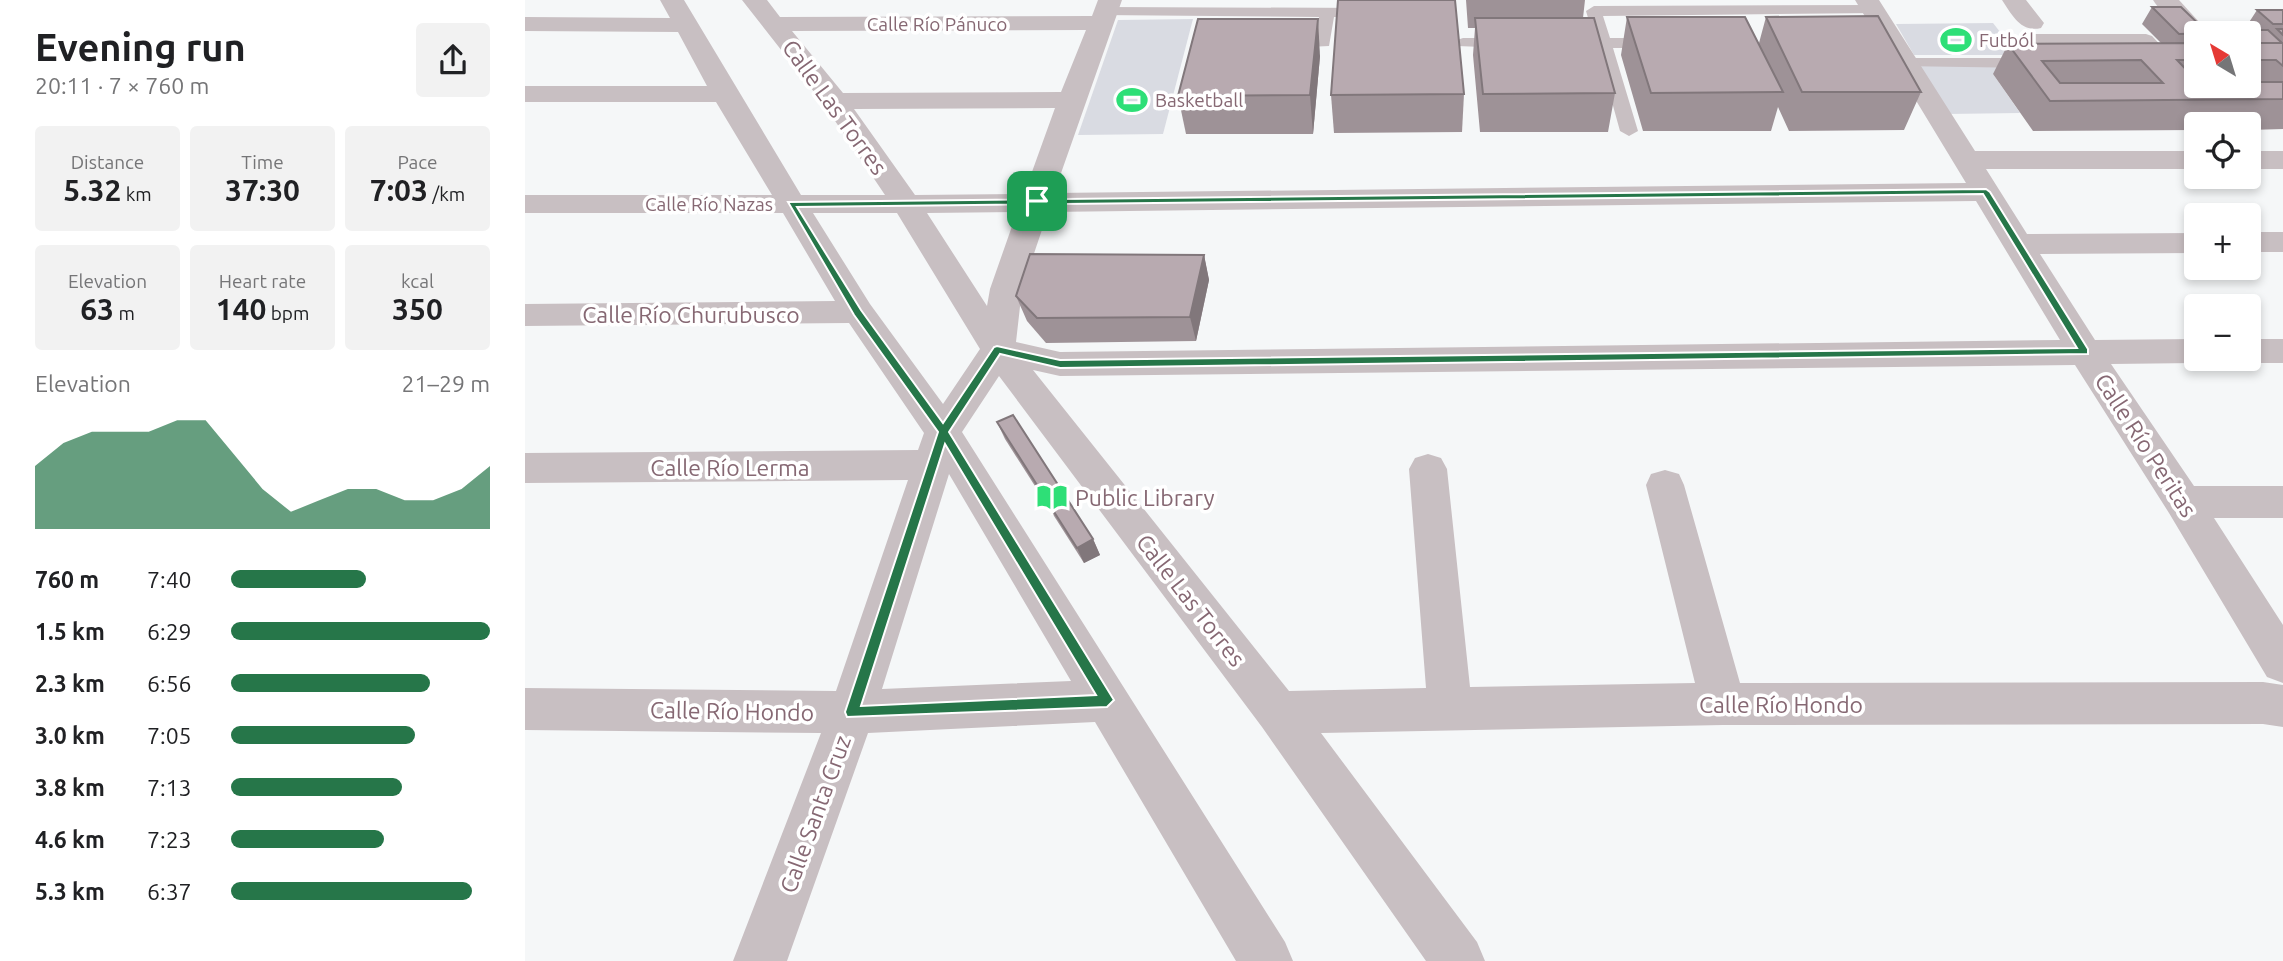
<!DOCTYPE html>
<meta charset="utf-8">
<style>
:root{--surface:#fff;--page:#f2f2f2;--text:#202124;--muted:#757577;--accent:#267649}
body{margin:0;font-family:Ubuntu,sans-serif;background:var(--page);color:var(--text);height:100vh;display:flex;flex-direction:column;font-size:26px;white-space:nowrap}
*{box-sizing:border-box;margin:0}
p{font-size:23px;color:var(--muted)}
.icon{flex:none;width:38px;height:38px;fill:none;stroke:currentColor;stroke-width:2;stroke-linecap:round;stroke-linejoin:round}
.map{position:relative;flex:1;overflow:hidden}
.panel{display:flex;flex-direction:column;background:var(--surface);width:525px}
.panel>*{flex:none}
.needle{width:46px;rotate:322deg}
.buttons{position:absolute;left:1659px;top:21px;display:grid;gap:14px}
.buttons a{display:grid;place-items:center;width:77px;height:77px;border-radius:7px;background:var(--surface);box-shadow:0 4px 10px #0003;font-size:35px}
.pin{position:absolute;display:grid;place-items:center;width:60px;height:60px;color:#fff;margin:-30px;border-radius:14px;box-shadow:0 4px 10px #0006}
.round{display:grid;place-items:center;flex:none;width:74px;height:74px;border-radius:7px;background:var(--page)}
.headline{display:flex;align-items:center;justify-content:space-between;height:119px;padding:0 35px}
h1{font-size:38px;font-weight:600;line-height:52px}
.stats{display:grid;grid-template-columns:repeat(3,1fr);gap:10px;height:119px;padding:7px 35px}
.stats div{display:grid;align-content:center;border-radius:7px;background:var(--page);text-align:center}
.stats b{font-size:30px;font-weight:600}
.stats small{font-size:19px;font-weight:400}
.stats p{font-size:19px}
.chart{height:196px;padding:14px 35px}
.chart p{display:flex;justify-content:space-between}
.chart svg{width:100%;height:126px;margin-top:7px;fill:var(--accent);opacity:.7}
ul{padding:0 35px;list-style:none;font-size:23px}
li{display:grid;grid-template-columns:112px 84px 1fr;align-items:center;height:52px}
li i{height:18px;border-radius:9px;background:var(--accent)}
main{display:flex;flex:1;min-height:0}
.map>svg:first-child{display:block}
.green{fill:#d9dbe2}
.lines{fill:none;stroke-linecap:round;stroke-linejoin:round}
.lane{fill:#c8bfc2;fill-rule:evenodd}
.street{fill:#c8bfc2;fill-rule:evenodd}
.wall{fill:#9e9297}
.shaded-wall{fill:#81777b}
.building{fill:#b8aab0;stroke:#81777b;stroke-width:2;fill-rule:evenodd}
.route{fill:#267649;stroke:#fff;stroke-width:2;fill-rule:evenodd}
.labels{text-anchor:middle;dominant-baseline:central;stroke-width:7;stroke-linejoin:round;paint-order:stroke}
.far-street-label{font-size:19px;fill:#866873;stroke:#fff}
.far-poi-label{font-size:19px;fill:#866873;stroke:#fff;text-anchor:start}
.street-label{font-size:23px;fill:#866873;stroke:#fff}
.poi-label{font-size:23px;fill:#866873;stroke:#fff;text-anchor:start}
</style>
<main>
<section class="panel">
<div class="headline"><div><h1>Evening run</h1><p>20:11 · 7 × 760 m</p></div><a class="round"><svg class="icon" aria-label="share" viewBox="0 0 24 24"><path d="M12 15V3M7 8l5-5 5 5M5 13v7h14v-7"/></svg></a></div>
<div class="stats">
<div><p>Distance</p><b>5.32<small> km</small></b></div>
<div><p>Time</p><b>37:30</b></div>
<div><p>Pace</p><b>7:03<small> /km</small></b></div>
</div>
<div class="stats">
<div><p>Elevation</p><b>63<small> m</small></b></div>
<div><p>Heart rate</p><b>140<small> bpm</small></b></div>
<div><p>kcal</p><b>350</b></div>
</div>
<div class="chart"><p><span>Elevation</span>21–29 m</p>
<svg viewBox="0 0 160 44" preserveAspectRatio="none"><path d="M0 44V22L10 14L20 10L30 10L40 10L50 6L60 6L70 18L80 30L90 38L100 34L110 30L120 30L130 34L140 34L150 30L160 22V44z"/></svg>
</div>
<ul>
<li><b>760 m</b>7:40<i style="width:52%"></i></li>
<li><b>1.5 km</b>6:29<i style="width:100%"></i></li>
<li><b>2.3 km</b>6:56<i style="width:77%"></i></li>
<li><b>3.0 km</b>7:05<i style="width:71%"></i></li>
<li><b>3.8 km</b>7:13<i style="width:66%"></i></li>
<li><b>4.6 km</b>7:23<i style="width:59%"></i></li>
<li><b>5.3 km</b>6:37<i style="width:93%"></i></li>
</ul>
</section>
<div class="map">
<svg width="1758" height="961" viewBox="0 0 1758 961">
<rect width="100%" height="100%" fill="#f5f7f8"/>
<g class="green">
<polygon points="668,19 638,134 553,135 593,20"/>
<polygon points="1468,23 1493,55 1389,55 1371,24"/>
<polygon points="1392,66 1502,66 1508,74 1468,74 1495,113 1422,114"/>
</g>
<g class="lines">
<g class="lane">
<polygon points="1348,5 1356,10 1353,13 1078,16 1085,38 1130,38 1138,43 1130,48 1088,48 1113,131 1104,136 1095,131 1072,48 1043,48 1035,43 1043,38 1069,38 1061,11 1069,6"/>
<polygon points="580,7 845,8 853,13 845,18 809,17 804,46 763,48 755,43 757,40 791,38 794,17 575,15 572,12"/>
<polygon points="1510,34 1621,34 1627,36 1653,64 1651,67 1639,67 1617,44 1522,44 1538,64 1530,69 1524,67 1502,39"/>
<polygon points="938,38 983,38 991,43 983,48 932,46 930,43 932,40"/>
<polygon points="1381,58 1506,58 1514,63 1506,68 1375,66 1373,63"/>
</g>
<g class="street">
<path d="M135 0H159L276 195H360L300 106 217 0H242L255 17 567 16 573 0H597L529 193 1441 183 1330 0H1354L1450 151H1671V169H1461L1502 234 1671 233V253L1515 254 1570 340 1671 339V359L1683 360 1671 363 1586 364 1669 486H1758V518H1689L1758 625V683L1742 677 1644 513 1550 365 535 376 508 370 764 691 901 688 884 469 890 458 903 454 916 458 922 469 945 687 1170 683 1121 485 1126 474 1140 470 1154 474 1159 485 1215 683 1738 682 1758 685V727L1738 724 1198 725 796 733 952 942 960 961H901L737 727 474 376 437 432 760 942 768 961H711L570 722 343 733 262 961H208L296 733 0 730V688L311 691 383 480 0 483V453L393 450 399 433 324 323 0 326V304L310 301 258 213H0V195H247L191 102H0V86H182L153 32 0 31V17L145 18ZM561 30 536 92 318 93 267 31ZM530 108 499 194 390 195 329 109ZM1451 201 1535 340 535 352 491 342 497 289 523 212ZM492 212 465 289 462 306 402 213ZM288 213H372L455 349 418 404 345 304ZM424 474 546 681 357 689Z"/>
<path d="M1477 0H1501L1519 23 1516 28C1496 33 1487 15 1477 0Z"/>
<path d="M1628 0H1654L1675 23 1672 28C1653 33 1638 15 1628 0Z"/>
<rect x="1724" y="151" width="34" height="18"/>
<rect x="1724" y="232" width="34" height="20"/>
<polygon points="1724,339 1758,339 1758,363 1724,363 1712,360 1724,359"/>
</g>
</g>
<g class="wall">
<polygon points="941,0 1060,0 1058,18 1090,93 1083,132 955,132 948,55 950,28 943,28"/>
<polygon points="1627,7 1671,34 1671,86 1724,86 1724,33 1685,33 1687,30 1724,30 1721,27 1732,10 1758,10 1758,129 1724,130 1724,124 1671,124 1671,130 1508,131 1468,74 1483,44 1636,43 1617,24"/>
<polygon points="1102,17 1234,43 1241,17 1396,92 1379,130 1264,131 1253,107 1246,131 1118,131 1096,55"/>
<polygon points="795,56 788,134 661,134 653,96"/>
<polygon points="939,94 937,132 809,133 806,95"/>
<polygon points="679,255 684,280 671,341 521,343 502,321 491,296"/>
<polygon points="472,422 568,539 575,555 559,563 480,439"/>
</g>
<g class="shaded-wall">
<polygon points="793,19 795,56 788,134 785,95"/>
<polygon points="679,255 684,280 671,341 665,317"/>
<polygon points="568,539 575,555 559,563 552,548"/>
</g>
<g class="building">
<polygon points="813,0 930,0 939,94 806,95"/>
<polygon points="1627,7 1656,7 1683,33 1654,34"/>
<polygon points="1732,10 1758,10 1758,24 1748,24"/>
<polygon points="1353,16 1396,92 1277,92 1241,17"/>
<polygon points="1102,17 1220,17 1258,92 1126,93"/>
<polygon points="950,18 1069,18 1090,93 958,94"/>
<polygon points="673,19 793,19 785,95 653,96"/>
<polygon points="1752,29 1758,29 1758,35"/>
<polygon points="1687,30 1743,30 1757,43 1724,43 1724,33 1691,33"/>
<path d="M1671 43V60H1652L1671 80V86H1724V82H1758V99L1525 101 1483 44ZM1616 60 1638 83H1535L1517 61Z"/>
<polygon points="1724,43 1758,43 1758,66 1751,60 1724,60"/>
<polygon points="505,254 679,255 665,317 512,318 491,296"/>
<polygon points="488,415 568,539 552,548 472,422"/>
</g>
<path class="route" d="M1461 189 1465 192 1563 349V354L535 368 475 354 424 432 589 700 582 707 322 717 320 712 413 432 329 315 263 202ZM1458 194 1552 348 535 360 472 346 469 347 418 423 336 310 272 207ZM420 444 571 695 336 706Z"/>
<defs>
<g id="stadium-bare" transform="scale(2.415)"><path d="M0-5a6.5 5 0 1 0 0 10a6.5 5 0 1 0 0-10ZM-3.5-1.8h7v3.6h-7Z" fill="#2edf77" stroke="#fff" stroke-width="2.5" paint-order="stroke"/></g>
<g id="library-bare" transform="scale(2.415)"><path d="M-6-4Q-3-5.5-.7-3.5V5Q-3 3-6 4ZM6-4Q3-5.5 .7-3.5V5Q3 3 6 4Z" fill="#2edf77" stroke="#fff" stroke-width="2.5" paint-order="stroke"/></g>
</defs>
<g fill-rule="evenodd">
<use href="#stadium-bare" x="1431" y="40"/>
<use href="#stadium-bare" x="607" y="100"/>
<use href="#library-bare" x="527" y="497"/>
</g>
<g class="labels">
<g class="far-street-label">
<text x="412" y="24">Calle Río Pánuco</text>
<text x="184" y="204">Calle Río Nazas</text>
</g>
<g class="far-poi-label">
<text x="1454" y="40">Futból</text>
<text x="630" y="100">Basketball</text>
</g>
<g class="street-label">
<text transform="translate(310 107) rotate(54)">Calle Las Torres</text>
<text x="166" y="314">Calle Río Churubusco</text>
<text transform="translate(1621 445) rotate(57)">Calle Río Peritas</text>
<text x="205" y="467">Calle Río Lerma</text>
<text transform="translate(666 600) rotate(52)">Calle Las Torres</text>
<text x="1256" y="704">Calle Río Hondo</text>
<text transform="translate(207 711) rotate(1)">Calle Río Hondo</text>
<text transform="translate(290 814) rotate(-70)">Calle Santa Cruz</text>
</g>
<g class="poi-label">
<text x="550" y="497">Public Library</text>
</g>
</g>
</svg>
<div class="buttons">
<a><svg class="needle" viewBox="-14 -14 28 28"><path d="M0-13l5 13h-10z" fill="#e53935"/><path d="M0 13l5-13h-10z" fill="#757577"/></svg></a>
<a><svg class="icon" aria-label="locate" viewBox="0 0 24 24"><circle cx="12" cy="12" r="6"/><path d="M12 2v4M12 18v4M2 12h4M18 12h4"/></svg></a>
<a>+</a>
<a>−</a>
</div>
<div class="pin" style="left:512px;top:201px;background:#1e9e55"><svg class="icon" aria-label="arrive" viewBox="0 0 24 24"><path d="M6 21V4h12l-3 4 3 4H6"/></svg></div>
</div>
</main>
